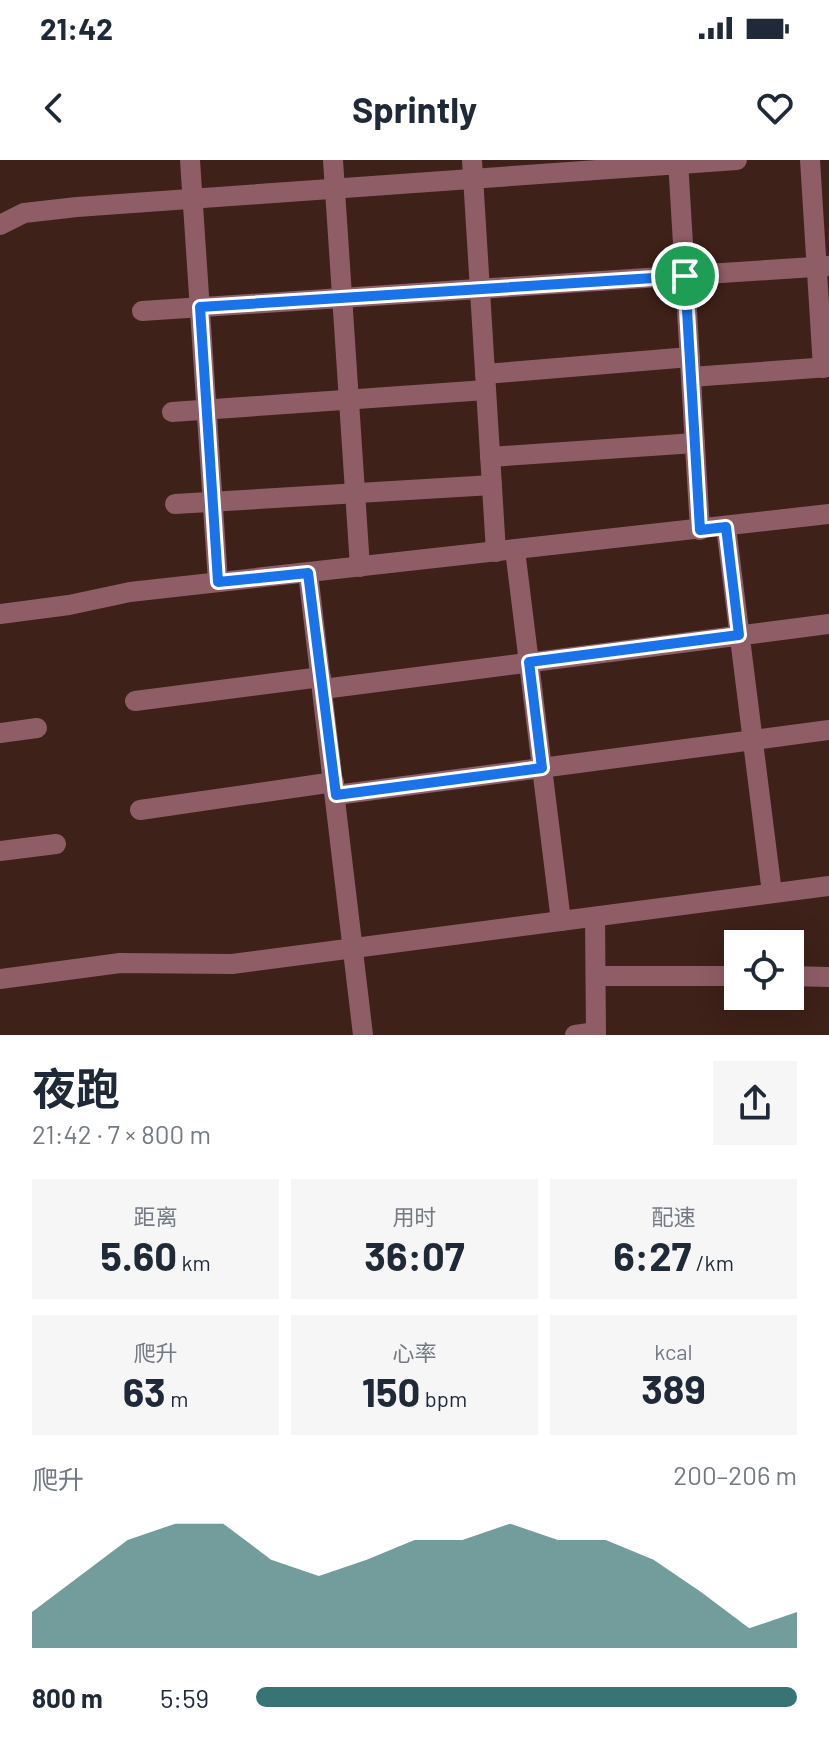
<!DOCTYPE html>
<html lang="zh">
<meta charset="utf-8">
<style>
:root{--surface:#fff;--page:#f6f6f7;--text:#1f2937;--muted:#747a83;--accent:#387375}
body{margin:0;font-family:Barlow,"Noto Sans SC",sans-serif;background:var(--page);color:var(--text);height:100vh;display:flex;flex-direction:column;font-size:30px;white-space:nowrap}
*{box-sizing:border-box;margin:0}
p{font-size:26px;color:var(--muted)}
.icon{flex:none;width:44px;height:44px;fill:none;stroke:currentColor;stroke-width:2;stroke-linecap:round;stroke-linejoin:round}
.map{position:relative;height:875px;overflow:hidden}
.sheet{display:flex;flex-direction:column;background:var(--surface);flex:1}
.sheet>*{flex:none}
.controls{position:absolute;left:724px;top:770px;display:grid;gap:16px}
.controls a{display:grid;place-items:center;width:80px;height:80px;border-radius:0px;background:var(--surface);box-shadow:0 8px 32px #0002;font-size:40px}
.pin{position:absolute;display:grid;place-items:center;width:68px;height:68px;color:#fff;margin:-34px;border:4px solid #fff;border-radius:50%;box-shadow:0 2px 8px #0007}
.round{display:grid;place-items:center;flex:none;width:84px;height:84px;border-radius:0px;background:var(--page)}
.headline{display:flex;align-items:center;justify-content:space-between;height:136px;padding:0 32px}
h1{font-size:44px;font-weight:700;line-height:60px}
.stats{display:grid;grid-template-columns:repeat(3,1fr);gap:12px;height:136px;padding:8px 32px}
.stats div{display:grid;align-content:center;border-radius:0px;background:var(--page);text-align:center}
.stats b{font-size:40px;font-weight:700}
.stats small{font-size:22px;font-weight:400}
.stats p{font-size:22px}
.chart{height:224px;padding:16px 32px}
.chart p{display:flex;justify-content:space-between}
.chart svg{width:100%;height:144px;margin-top:8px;fill:var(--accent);opacity:.7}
ul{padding:0 32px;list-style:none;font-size:26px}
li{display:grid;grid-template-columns:128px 96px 1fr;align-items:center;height:60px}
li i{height:20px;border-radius:10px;background:var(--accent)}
.status{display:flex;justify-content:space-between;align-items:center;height:56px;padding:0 40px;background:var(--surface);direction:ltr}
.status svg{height:22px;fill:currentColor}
header{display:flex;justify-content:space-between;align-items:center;height:104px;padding:0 32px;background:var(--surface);font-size:36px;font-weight:700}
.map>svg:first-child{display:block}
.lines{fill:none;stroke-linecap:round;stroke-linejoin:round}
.minor{stroke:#8e5d66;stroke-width:20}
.route-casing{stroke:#fff;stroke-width:16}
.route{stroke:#1a73e8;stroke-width:10}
</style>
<div class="status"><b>21:42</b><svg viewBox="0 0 49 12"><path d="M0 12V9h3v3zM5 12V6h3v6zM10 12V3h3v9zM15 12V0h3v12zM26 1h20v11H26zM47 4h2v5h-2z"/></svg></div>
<header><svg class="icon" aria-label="back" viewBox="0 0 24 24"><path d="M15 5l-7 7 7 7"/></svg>Sprintly<svg class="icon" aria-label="heart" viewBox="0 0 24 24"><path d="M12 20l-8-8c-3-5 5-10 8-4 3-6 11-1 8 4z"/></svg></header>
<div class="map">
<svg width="829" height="875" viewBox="0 0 829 875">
<rect width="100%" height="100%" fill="#3e2118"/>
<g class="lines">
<g class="minor">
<polyline points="190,0 218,422"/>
<polyline points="333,0 360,407"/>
<polyline points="472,0 496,392"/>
<polyline points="678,0 700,370"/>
<polyline points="810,0 823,208"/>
<polyline points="0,65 24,53 77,47 737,0"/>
<polyline points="142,151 829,106"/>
<polyline points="485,214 690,197"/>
<polyline points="691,217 829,207"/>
<polyline points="172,252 486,230"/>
<polyline points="490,297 695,283"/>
<polyline points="175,344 492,325"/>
<polyline points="726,367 772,733"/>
<polyline points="515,390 561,761"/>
<polyline points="308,413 363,875"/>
<polyline points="0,454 69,445 130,432 829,354"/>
<polyline points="323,529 829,464"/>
<polyline points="135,541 321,517"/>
<polyline points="0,573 37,568"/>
<polyline points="336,635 829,570"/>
<polyline points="140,650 334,622"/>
<polyline points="0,691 56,684"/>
<polyline points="595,757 596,875"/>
<polyline points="596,816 738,816"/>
<polyline points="790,816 829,817"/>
<polyline points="0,819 120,803 232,804 829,726"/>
<polyline points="575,875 596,872"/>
</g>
</g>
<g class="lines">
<g class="route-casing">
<polygon id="route" points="685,116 700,370 726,367 739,475 529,502 542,608 336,635 308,413 218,422 200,147"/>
</g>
<use href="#route" class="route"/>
</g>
</svg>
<div class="controls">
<a><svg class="icon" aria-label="locate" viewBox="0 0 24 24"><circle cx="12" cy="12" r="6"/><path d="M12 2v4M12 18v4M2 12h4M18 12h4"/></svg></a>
</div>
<div class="pin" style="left:685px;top:116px;background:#1e9e55"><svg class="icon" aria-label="arrive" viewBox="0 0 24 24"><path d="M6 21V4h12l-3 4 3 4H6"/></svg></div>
</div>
<section class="sheet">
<div class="headline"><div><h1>夜跑</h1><p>21:42 · 7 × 800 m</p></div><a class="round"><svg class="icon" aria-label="share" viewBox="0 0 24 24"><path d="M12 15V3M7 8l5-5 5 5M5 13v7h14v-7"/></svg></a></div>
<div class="stats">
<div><p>距离</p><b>5.60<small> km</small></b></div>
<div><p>用时</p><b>36:07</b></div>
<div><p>配速</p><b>6:27<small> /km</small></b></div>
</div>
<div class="stats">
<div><p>爬升</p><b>63<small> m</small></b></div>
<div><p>心率</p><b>150<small> bpm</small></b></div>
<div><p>kcal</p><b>389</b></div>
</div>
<div class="chart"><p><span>爬升</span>200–206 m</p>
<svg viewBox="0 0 160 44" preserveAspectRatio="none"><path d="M0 44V33L10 22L20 11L30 6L40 6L50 17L60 22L70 17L80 11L90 11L100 6L110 11L120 11L130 17L140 27L150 38L160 33V44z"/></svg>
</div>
<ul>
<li><b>800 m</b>5:59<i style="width:100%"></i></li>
</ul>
</section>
